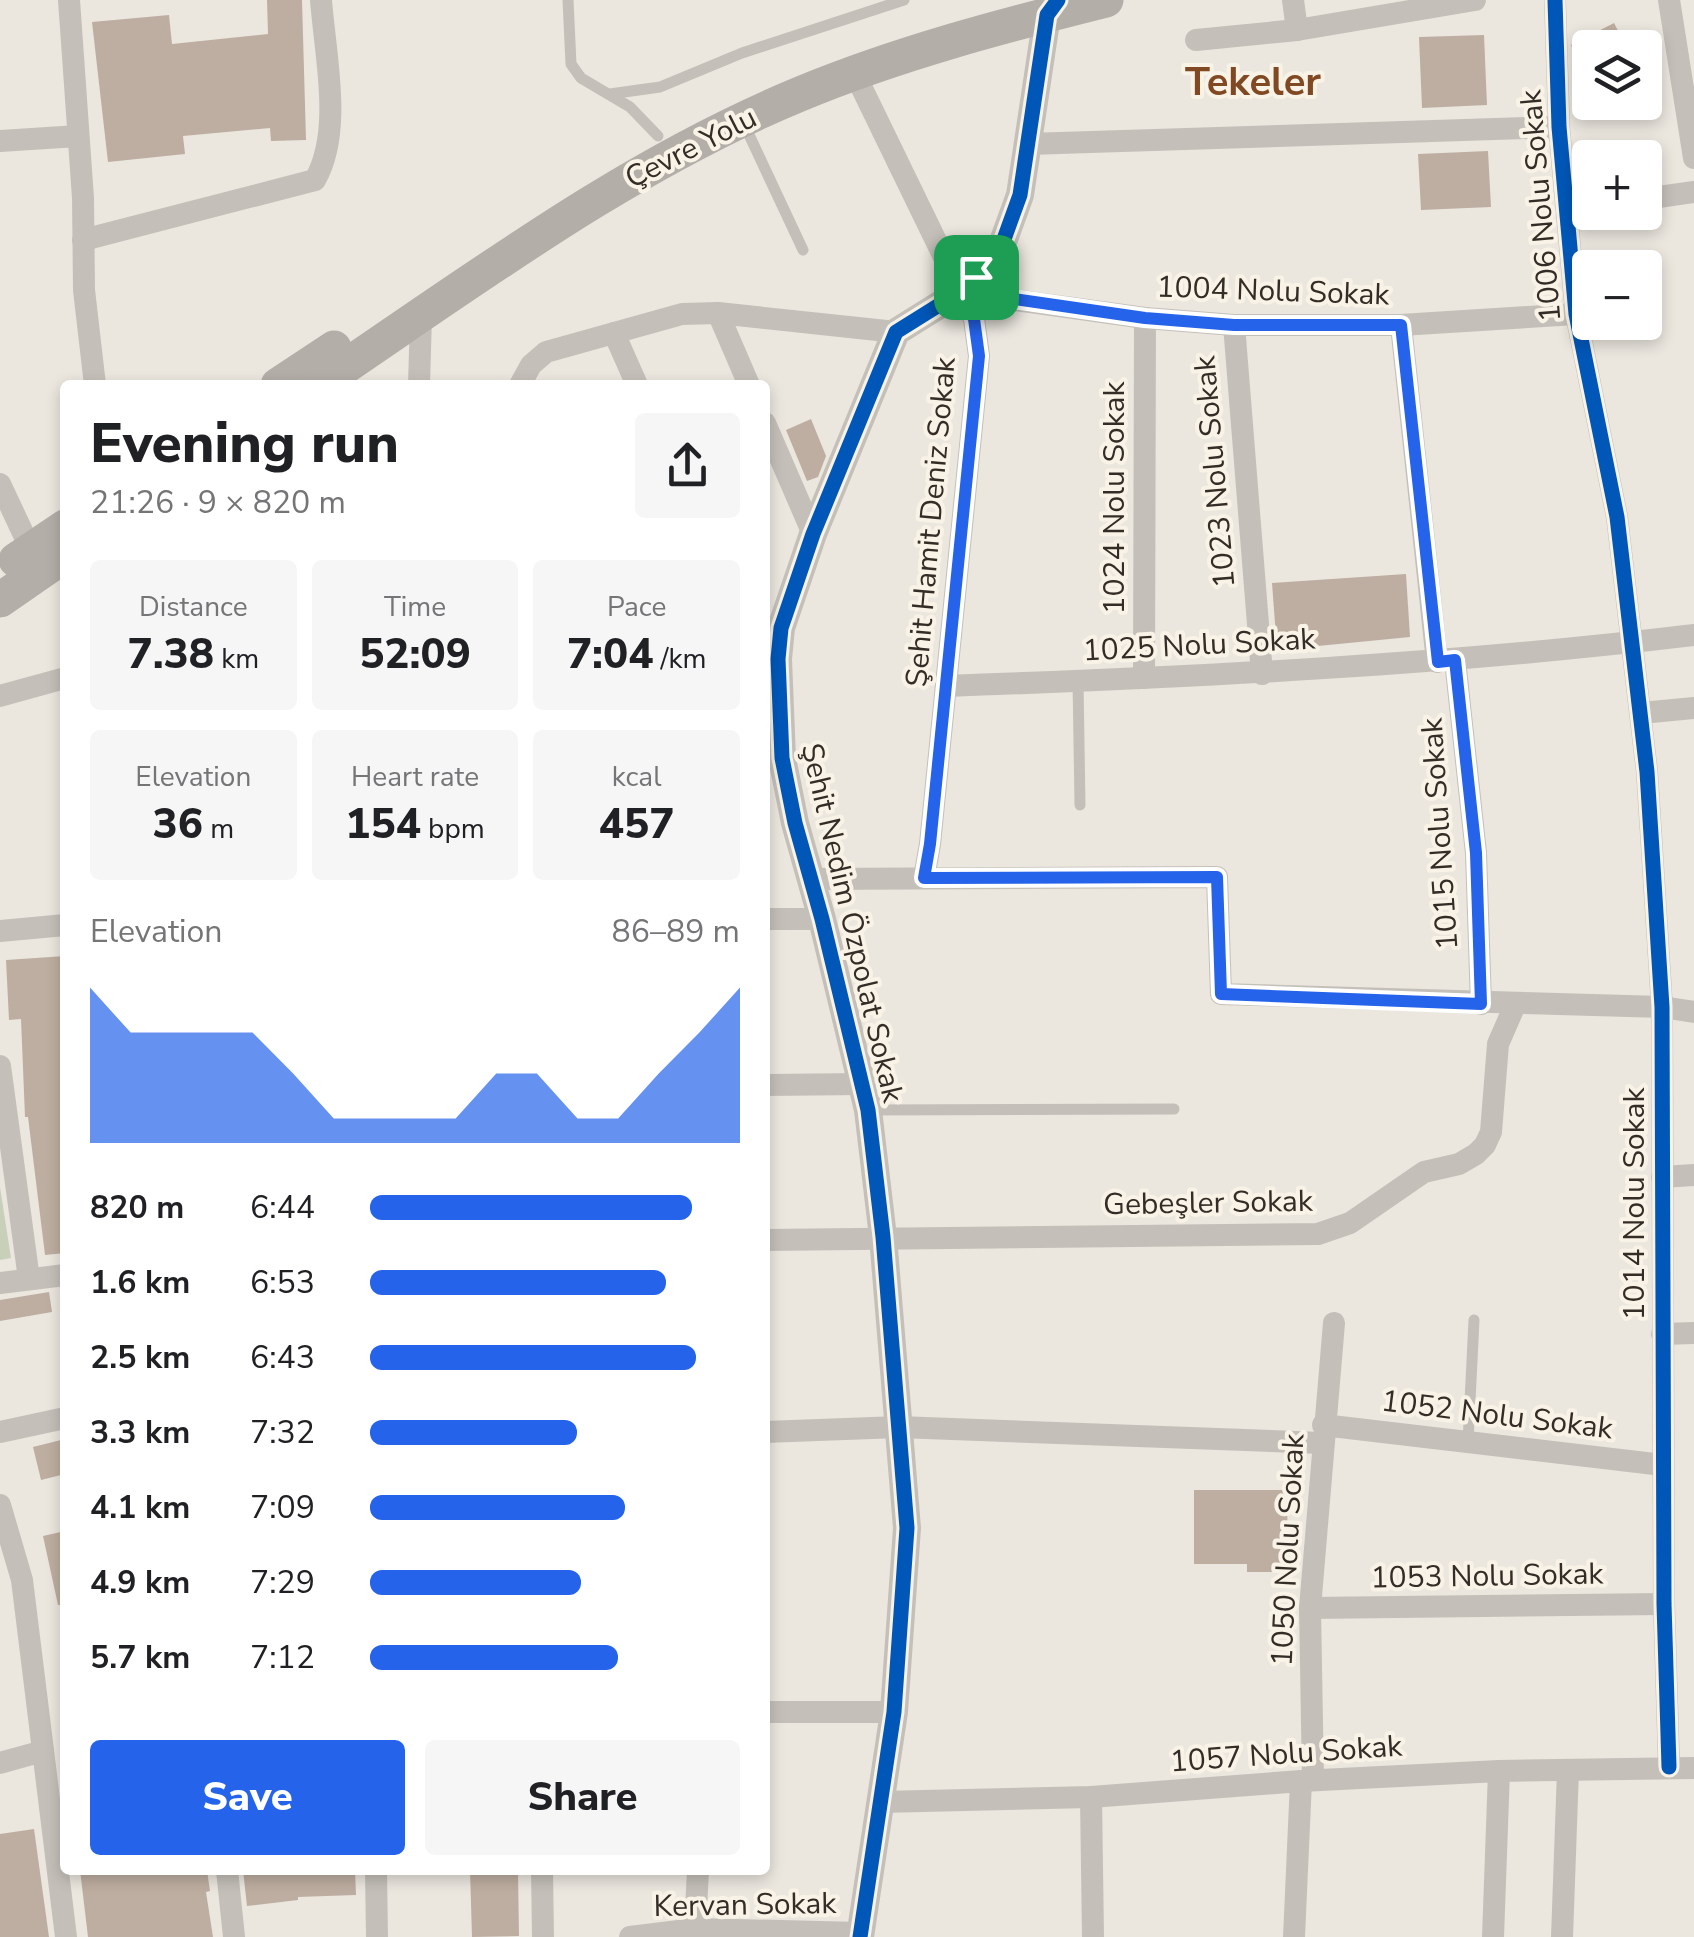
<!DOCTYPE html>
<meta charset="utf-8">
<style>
:root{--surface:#fff;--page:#f6f6f6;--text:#202124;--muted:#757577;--accent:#2563eb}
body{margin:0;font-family:"Nunito Sans",sans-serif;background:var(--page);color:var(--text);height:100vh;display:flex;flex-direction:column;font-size:38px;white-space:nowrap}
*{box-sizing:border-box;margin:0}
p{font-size:32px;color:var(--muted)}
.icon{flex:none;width:55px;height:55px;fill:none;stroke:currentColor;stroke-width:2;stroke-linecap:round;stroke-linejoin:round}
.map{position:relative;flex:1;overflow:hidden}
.details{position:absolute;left:60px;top:380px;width:710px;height:1495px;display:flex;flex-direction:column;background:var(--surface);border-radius:10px;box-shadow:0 5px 15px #0003}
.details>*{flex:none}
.fabs{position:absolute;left:1572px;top:30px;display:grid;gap:20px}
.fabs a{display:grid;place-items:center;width:90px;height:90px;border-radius:10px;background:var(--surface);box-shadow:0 5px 15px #0003;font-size:50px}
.pin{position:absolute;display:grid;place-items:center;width:85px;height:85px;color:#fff;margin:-42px;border-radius:20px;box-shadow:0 5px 15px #0006}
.round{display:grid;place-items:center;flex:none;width:105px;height:105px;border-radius:10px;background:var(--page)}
.headline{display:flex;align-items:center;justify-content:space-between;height:170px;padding:0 30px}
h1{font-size:55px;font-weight:800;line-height:75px}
.figures{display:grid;grid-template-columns:repeat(3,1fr);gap:15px;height:170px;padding:10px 30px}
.figures div{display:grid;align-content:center;border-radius:10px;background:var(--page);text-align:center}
.figures b{font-size:42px;font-weight:800}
.figures small{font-size:28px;font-weight:400}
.figures p{font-size:28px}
.chart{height:280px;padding:20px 30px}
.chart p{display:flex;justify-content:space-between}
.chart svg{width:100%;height:180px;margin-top:10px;fill:var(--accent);opacity:.7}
.primary-button{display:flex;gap:20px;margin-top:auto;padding:20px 30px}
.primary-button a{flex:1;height:115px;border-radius:10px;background:var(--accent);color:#fff;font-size:40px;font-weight:800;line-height:115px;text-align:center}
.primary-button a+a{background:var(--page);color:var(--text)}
ul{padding:0 30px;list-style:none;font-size:32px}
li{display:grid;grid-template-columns:160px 120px 1fr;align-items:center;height:75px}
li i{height:25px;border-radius:12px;background:var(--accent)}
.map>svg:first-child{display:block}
.green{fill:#c9d0ba}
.building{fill:#beaea1}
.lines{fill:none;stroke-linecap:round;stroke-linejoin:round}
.service{stroke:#c4c0b9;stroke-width:11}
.minor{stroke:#c4c0b9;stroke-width:22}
.tertiary{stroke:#c4c0b9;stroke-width:28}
.primary{stroke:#b3aea8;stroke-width:35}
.cycleway-casing{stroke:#f8f3e6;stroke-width:21}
.cycleway{stroke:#0057b8;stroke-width:15}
.route-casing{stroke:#fff;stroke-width:20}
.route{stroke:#2563eb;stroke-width:12}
.labels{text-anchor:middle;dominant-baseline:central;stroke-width:8;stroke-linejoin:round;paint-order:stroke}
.street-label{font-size:30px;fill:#342d27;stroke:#f8f3e6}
.district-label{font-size:40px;font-weight:bold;fill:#804923;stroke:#f8f3e6}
</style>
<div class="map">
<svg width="1694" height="1937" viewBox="0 0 1694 1937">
<rect width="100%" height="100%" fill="#ebe7df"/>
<polygon class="green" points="0,1187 11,1258 0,1260"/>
<g class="building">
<polygon points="267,0 302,0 306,140 271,141 270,128 183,136 185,154 108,162 92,22 169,15 172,44 268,34"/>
<polygon points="1614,23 1627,48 1590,48 1590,86 1571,45"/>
<polygon points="1484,35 1487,105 1422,108 1419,37"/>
<polygon points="1488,151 1491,207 1421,210 1418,154"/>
<polygon points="811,419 826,456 818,477 807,481 786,430"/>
<polygon points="1406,574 1410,637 1277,650 1272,583"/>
<polygon points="65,956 65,1253 45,1255 28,1117 25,1117 21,1019 9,1020 6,960"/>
<polygon points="49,1292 52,1312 0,1321 0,1300"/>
<polygon points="65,1439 65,1474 41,1480 33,1447"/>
<polygon points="1194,1490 1287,1490 1288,1572 1247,1572 1247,1564 1194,1564"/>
<polygon points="65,1531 65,1605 58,1605 43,1536"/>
<polygon points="34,1829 49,1937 0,1937 0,1834"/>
<polygon points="80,1870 207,1870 210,1891 206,1892 213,1937 88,1937"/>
<polygon points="243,1870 355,1870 356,1895 298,1897 298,1900 247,1906"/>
<polygon points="470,1870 518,1870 519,1936 472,1937"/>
</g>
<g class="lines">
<g class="service">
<polyline points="568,0 571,64 581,78 630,107 658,136"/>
<polyline points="610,94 660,87 742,53 904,0"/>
<polyline points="744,124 803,250"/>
<polyline points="1078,681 1080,805"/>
<polyline points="868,1110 1174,1109"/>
<polyline points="1468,1442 1474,1320"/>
</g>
<g class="minor">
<polyline points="69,0 83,198 84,290 95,385"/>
<polyline points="1293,0 1297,30"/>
<polyline points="1555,0 1559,127 1576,314 1617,517 1647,772 1662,1007 1664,1604 1669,1767"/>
<polyline points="1669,0 1694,158"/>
<polyline points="1196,40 1297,30 1475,0"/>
<polyline points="854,72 974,319 979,356 930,844 924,878"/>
<polyline points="0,141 78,136"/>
<polyline points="1028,144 1559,127"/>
<polyline points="1645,199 1694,192"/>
<path d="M83 240 315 180C343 131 325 55 321 0"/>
<polyline points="976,277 1007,299 1145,318 1234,325 1401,325 1576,314"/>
<polyline points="718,313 749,385"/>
<polyline points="1234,325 1262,674"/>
<polyline points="1401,325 1437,662"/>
<polyline points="614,333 637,385"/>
<polyline points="419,385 421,316"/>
<polyline points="520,385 531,365 546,352 682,314 718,313 896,332"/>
<polyline points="765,423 813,534"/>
<polyline points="0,484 31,550"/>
<polyline points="1455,660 1476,853 1481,1004"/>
<polyline points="1144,678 1145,318"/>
<path d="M946 686C1196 677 1445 665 1694 635"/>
<polyline points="0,696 65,678"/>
<polyline points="1641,713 1694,708"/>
<polyline points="810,879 1217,877 1221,994 1662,1007 1694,1012"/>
<polyline points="765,919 822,919"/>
<polyline points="0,931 65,925"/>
<polyline points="0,1066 29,1279"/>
<polyline points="765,1085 863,1084"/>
<polyline points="1662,1177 1694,1175"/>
<polyline points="765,1240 1318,1234 1350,1223 1424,1172 1459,1164 1476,1154 1485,1145 1491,1132 1498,1044 1515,1005"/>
<polyline points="0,1283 65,1275"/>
<polyline points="1662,1334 1694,1333"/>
<polyline points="1323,1425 1663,1465"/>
<polyline points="0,1432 65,1418"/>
<polyline points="765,1432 899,1427 1322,1443"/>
<polyline points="0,1505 22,1580 66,1937"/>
<polyline points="1310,1608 1664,1604"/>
<polyline points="765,1712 894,1712"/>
<polyline points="0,1763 43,1751"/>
<polyline points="1313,1780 1310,1608 1334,1323"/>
<polyline points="1091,1797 1093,1937"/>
<polyline points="881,1802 1091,1797 1301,1781 1499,1771 1694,1768"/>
<polyline points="227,1870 234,1937"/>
<polyline points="376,1870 377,1937"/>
<polyline points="542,1870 543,1937"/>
<polyline points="695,1929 698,1870"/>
<polyline points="630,1937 695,1929 860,1933"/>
<polyline points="1294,1937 1301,1781"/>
<polyline points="1493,1937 1499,1771"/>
<polyline points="1562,1937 1568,1770"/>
</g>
<polyline class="tertiary" points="860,1937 894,1712 907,1528 883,1237 868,1110 822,919 795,823 782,758 778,659 781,628 813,534 896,332 960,292 1003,242 1020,195 1047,15 1057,1"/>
<g class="primary">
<polyline points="278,385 334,348"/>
<path d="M318 385C474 280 626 166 800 94 899 53 1002 26 1106 0"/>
<polyline points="16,560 65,527"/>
<polyline points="0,600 65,555"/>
</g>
<g class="cycleway-casing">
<g id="cycleway">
<polyline points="1555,0 1559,127 1576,314 1617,517 1647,772 1662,1007 1664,1604 1669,1767"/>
<polyline points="860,1937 894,1712 907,1528 883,1237 868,1110 822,919 795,823 782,758 778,659 781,628 813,534 896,332 960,292 1003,242 1020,195 1047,15 1058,0"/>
</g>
</g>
<use href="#cycleway" class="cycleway"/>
</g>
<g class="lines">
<g class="route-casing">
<polygon id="route" points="976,277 1007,298 1145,318 1234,325 1401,325 1438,662 1455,660 1476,853 1481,1004 1221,994 1217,877 924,878 930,844 979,356 974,319 960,292"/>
</g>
<use href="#route" class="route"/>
</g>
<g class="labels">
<g class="street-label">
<text transform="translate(691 148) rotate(-27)">Çevre Yolu</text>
<text transform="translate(1541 206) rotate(-95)">1006 Nolu Sokak</text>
<text transform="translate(1273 291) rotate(2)">1004 Nolu Sokak</text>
<text transform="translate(1215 472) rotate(-95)">1023 Nolu Sokak</text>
<text transform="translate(1114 498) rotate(-90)">1024 Nolu Sokak</text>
<text transform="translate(931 522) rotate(-85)">Şehit Hamit Deniz Sokak</text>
<text transform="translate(1199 645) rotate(-3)">1025 Nolu Sokak</text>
<text transform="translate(1440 834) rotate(-94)">1015 Nolu Sokak</text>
<text transform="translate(852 923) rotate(77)">Şehit Nedim Özpolat Sokak</text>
<text transform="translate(1208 1203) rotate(-1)">Gebeşler Sokak</text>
<text transform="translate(1634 1204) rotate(-90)">1014 Nolu Sokak</text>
<text transform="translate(1497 1415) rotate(7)">1052 Nolu Sokak</text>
<text transform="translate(1288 1550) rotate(-87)">1050 Nolu Sokak</text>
<text transform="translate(1487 1576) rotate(-1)">1053 Nolu Sokak</text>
<text transform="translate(1286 1754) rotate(-4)">1057 Nolu Sokak</text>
<text transform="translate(745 1905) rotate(-1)">Kervan Sokak</text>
</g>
<g class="district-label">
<text x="1253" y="82">Tekeler</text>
</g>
</g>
</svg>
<div class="fabs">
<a><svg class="icon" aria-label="layers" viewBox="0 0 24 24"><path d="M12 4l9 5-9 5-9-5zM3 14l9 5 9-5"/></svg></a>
<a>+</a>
<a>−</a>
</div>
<div class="pin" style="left:976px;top:277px;background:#1e9e55"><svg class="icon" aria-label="arrive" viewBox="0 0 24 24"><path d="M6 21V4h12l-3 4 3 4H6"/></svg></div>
<section class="details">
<div class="headline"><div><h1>Evening run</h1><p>21:26 · 9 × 820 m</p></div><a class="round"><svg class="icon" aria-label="share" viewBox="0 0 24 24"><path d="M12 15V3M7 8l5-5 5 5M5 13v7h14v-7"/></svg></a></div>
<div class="figures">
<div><p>Distance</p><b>7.38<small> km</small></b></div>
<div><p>Time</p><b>52:09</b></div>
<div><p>Pace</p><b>7:04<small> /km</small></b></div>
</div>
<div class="figures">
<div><p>Elevation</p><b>36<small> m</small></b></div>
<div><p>Heart rate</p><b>154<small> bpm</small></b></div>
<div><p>kcal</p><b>457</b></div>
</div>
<div class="chart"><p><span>Elevation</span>86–89 m</p>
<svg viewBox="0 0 160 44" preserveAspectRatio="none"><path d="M0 44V6L10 17L20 17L30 17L40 17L50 27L60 38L70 38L80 38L90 38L100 27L110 27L120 38L130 38L140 27L150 17L160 6V44z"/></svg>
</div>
<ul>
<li><b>820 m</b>6:44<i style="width:87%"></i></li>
<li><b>1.6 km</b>6:53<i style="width:80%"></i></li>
<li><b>2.5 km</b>6:43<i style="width:88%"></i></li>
<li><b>3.3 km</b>7:32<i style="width:56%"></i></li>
<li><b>4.1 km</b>7:09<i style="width:69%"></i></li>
<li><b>4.9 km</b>7:29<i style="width:57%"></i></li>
<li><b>5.7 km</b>7:12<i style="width:67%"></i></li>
</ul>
<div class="primary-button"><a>Save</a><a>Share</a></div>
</section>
</div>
